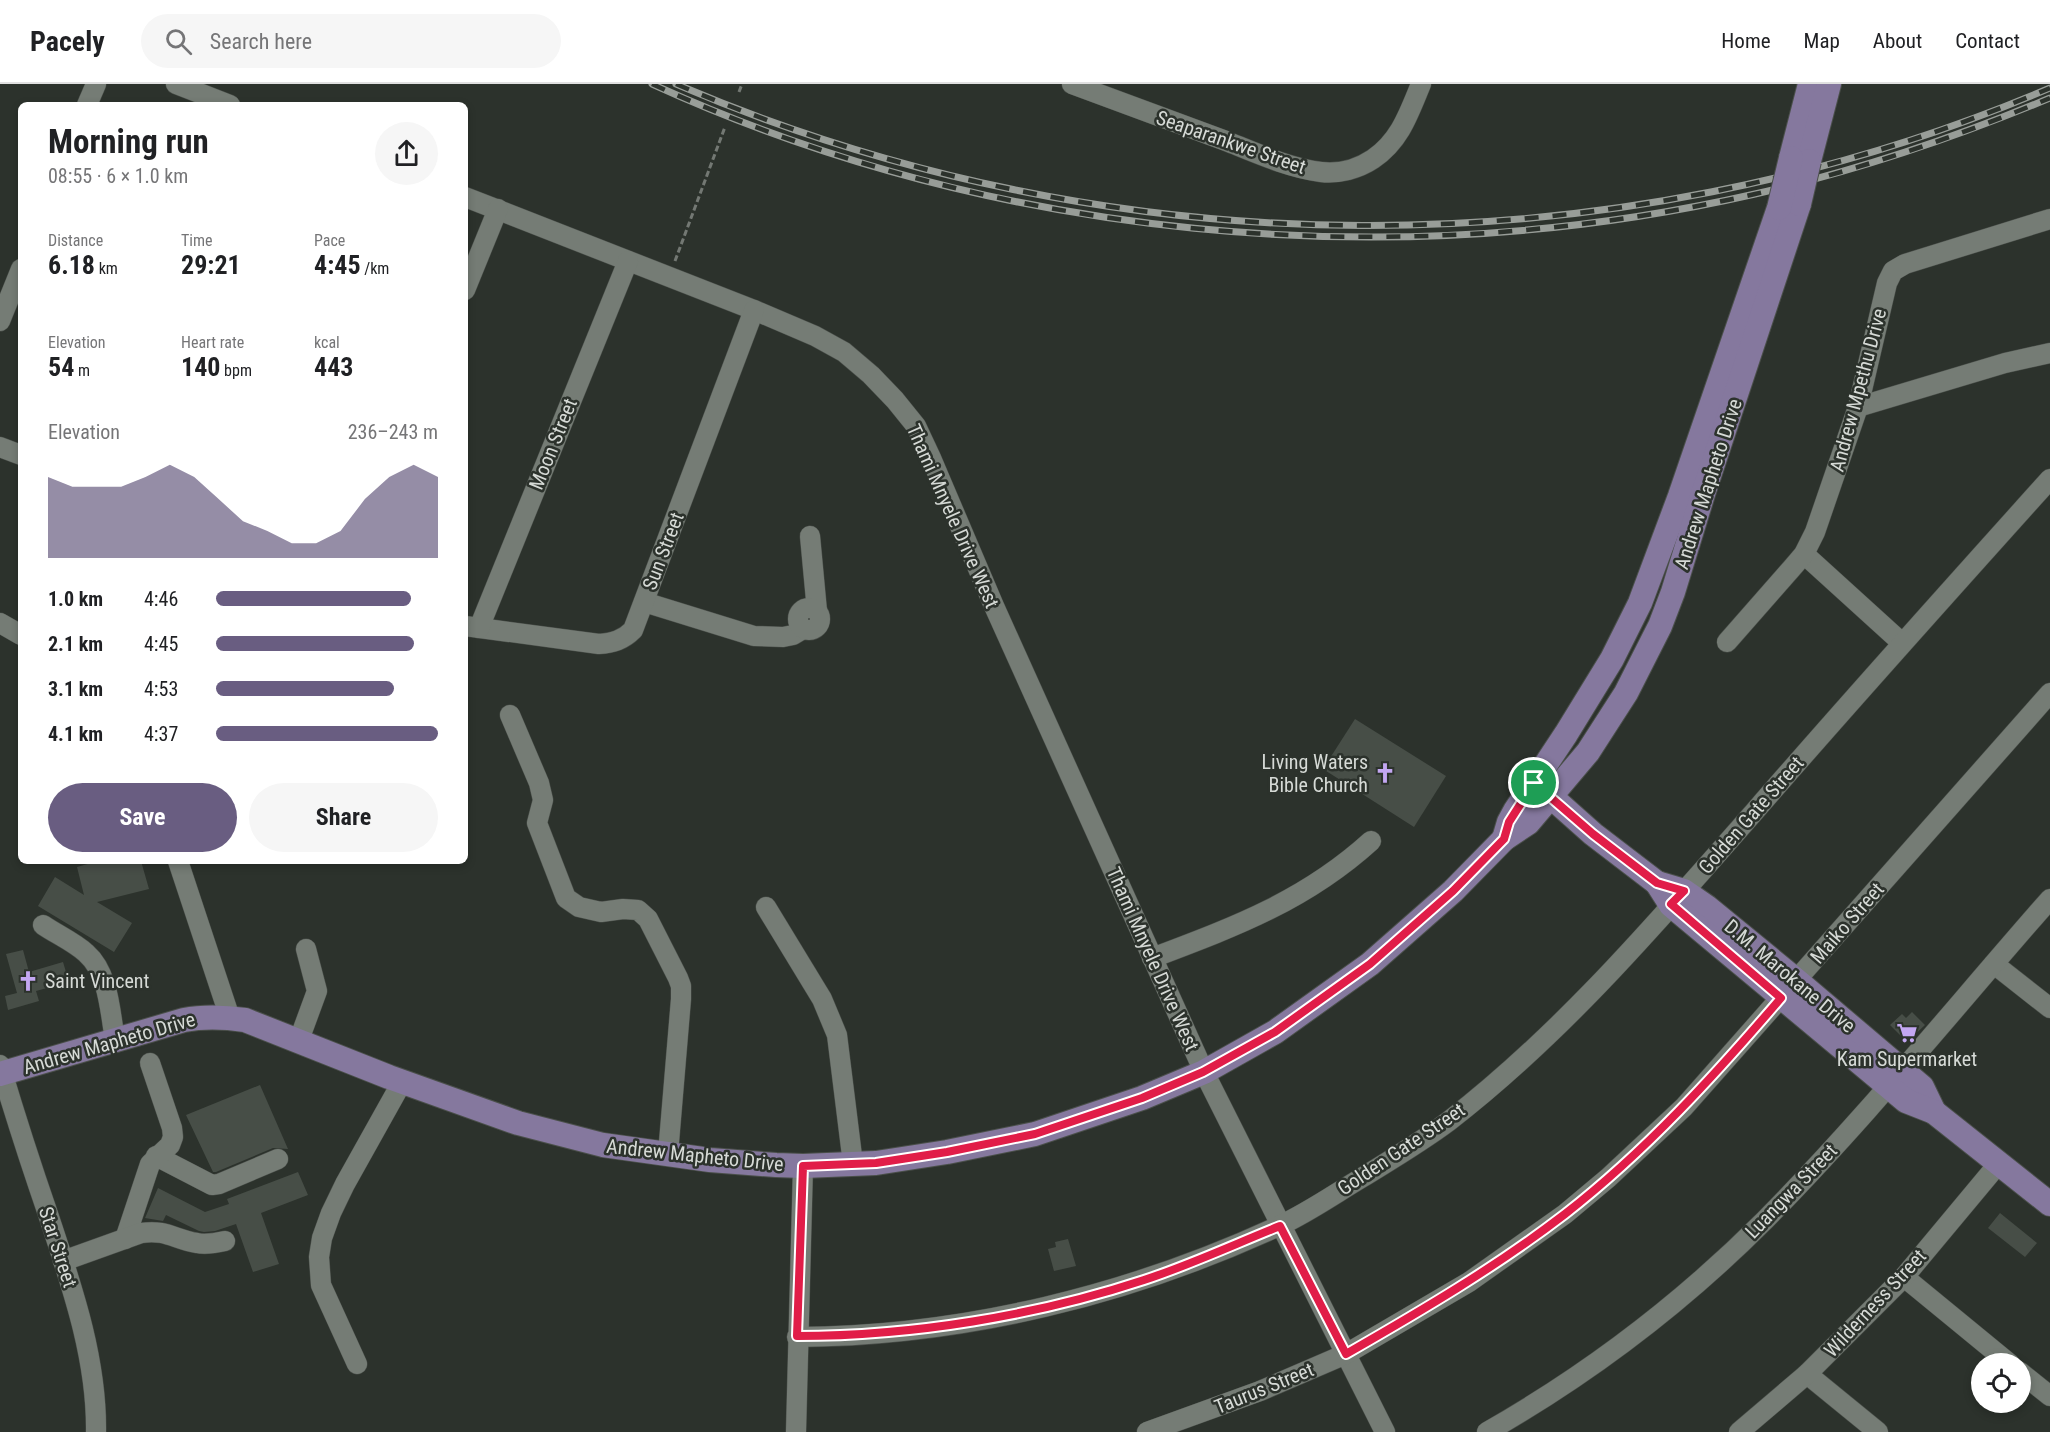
<!DOCTYPE html>
<meta charset="utf-8">
<style>
:root{--surface:#fff;--page:#f6f6f6;--text:#202124;--muted:#757577;--line:#e0e0e0;--accent:#695d81}
body{margin:0;font-family:"Roboto Condensed",sans-serif;background:var(--page);color:var(--text);height:100vh;display:flex;flex-direction:column;font-size:22px;white-space:nowrap}
*{box-sizing:border-box;margin:0}
p{font-size:20px;color:var(--muted)}
.icon{flex:none;width:33px;height:33px;fill:none;stroke:currentColor;stroke-width:2;stroke-linecap:round;stroke-linejoin:round}
.map{position:relative;flex:1;overflow:hidden}
.side{position:absolute;left:18px;top:18px;width:450px;height:762px;display:flex;flex-direction:column;background:var(--surface);border-radius:9px;box-shadow:0 3px 9px #0003}
.side>*{flex:none}
.tools{position:absolute;left:1971px;top:1269px;display:grid;gap:12px}
.tools a{display:grid;place-items:center;width:60px;height:60px;border-radius:50%;background:var(--surface);box-shadow:0 3px 9px #0003;font-size:30px}
.pin{position:absolute;display:grid;place-items:center;width:51px;height:51px;color:#fff;margin:-26px;border:3px solid #fff;border-radius:50%;box-shadow:0 2px 6px #0007}
.round{display:grid;place-items:center;flex:none;width:63px;height:63px;border-radius:32px;background:var(--page)}
.overview{display:flex;align-items:center;justify-content:space-between;height:102px;padding:0 30px}
h1{font-size:33px;font-weight:700;line-height:45px}
.metrics{display:grid;grid-template-columns:repeat(3,1fr);gap:9px;height:102px;padding:6px 30px}
.metrics div{display:grid;align-content:center}
.metrics b{font-size:26px;font-weight:700}
.metrics small{font-size:16px;font-weight:400}
.metrics p{font-size:16px}
.chart{height:168px;padding:12px 30px}
.chart p{display:flex;justify-content:space-between}
.chart svg{width:100%;height:108px;margin-top:6px;fill:var(--accent);opacity:.7}
.primary-button{display:flex;gap:12px;margin-top:auto;padding:12px 30px}
.primary-button a{flex:1;height:69px;border-radius:36px;background:var(--accent);color:#fff;font-size:24px;font-weight:700;line-height:69px;text-align:center}
.primary-button a+a{background:var(--page);color:var(--text)}
ul{padding:0 30px;list-style:none;font-size:20px}
li{display:grid;grid-template-columns:96px 72px 1fr;align-items:center;height:45px}
li i{height:15px;border-radius:8px;background:var(--accent)}
header{display:flex;align-items:center;gap:36px;box-sizing:border-box;height:84px;padding:0 30px;background:var(--surface);border-bottom:2px solid var(--line)}
header strong{font-size:28px}
nav{display:flex;gap:33px;margin-inline-start:auto;font-size:21px}
.search{width:420px;height:54px;background:var(--page);display:flex;align-items:center;gap:15px;box-sizing:border-box;padding:0 21px;border-radius:33px;color:var(--muted);font-size:22px}
.map>svg:first-child{display:block}
.building{fill:#474e47}
.lines{fill:none;stroke-linecap:round;stroke-linejoin:round}
.minor-casing{stroke:#4a4f4a;stroke-width:21}
.major-casing{stroke:#4a4f4a;stroke-width:26}
.path{stroke:#737873;stroke-width:3;stroke-dasharray:6 3;stroke-linecap:butt}
.minor{stroke:#757c75;stroke-width:20}
.major{stroke:#85789e;stroke-width:24}
.rail-casing{stroke:#989d98;stroke-width:7}
.rail{stroke:#2c322c;stroke-width:4.5;stroke-dasharray:14;stroke-linecap:butt}
.major-bridge-casing{stroke:#4a4f4a;stroke-width:26;stroke-linecap:butt}
.major-bridge{stroke:#85789e;stroke-width:24}
.route-casing{stroke:#fff;stroke-width:12}
.route{stroke:#e11d48;stroke-width:8}
.labels{text-anchor:middle;dominant-baseline:central;stroke-width:5;stroke-linejoin:round;paint-order:stroke}
.street-label{font-size:20px;fill:#d6dad6;stroke:#2c322c}
.poi-label{font-size:20px;fill:#d6dad6;stroke:#2c322c;text-anchor:end}
</style>
<header>
<strong>Pacely</strong>
<div class="search"><svg class="icon" aria-label="search" viewBox="0 0 24 24"><circle cx="10" cy="10" r="6"/><path d="M15 15l6 6"/></svg>Search here</div>
<nav><a>Home</a><a>Map</a><a>About</a><a>Contact</a></nav>
</header>
<div class="map">
<svg width="2050" height="1348" viewBox="0 0 2050 1348">
<rect width="100%" height="100%" fill="#2c322c"/>
<g class="building">
<polygon points="1355,635 1446,692 1414,743 1323,685"/>
<polygon points="98,777 141,777 149,805 97,818 132,839 114,868 38,822 55,793 84,811 77,783"/>
<polygon points="23,866 29,888 63,878 69,898 36,907 39,917 8,926 5,912 17,909 6,870"/>
<polygon points="1912,928 1925,941 1907,958 1890,941 1902,930 1906,934"/>
<polygon points="260,1001 288,1065 273,1064 216,1088 213,1088 186,1031"/>
<polygon points="298,1088 308,1111 261,1129 279,1180 253,1188 236,1140 215,1147 204,1148 199,1147 166,1131 163,1137 145,1134 158,1104 205,1128 229,1120 227,1115"/>
<polygon points="2000,1129 2037,1159 2025,1173 1988,1144"/>
<polygon points="1068,1155 1076,1182 1054,1187 1048,1165 1056,1163 1055,1158"/>
</g>
<g class="lines">
<g class="minor-casing">
<g id="minor">
<polyline points="176,0 230,21"/>
<path d="M1072 0C1123 19 1174 38 1226 57 1256 69 1289 84 1321 88 1339 90 1358 85 1373 75 1400 57 1409 29 1421 0"/>
<polyline points="87,21 96,0"/>
<polyline points="465,113 754,226 815,252 844,268 871,291 895,316 916,342 931,374 994,522 1204,988 1385,1348"/>
<polyline points="465,206 498,125"/>
<polyline points="0,237 21,185"/>
<polyline points="1858,323 2005,279 2050,269"/>
<polyline points="0,363 21,371"/>
<polyline points="810,452 817,527"/>
<polyline points="1804,470 1902,559"/>
<polyline points="644,518 754,552 783,553 793,551 803,545"/>
<circle cx="809" cy="535" r="11"/>
<polyline points="0,539 21,551"/>
<path d="M465 542 599 560C613 559 623 556 633 546L754 226"/>
<polyline points="479,544 628,177"/>
<polyline points="1727,558 1792,484 1804,470 1815,448 1858,323 1887,199 1893,187 1905,180 2050,135"/>
<polyline points="510,631 539,699 543,716 537,739 566,814 579,823 601,828 623,825 638,826 648,835 678,894 681,902 681,915 668,1070"/>
<polyline points="178,777 230,934"/>
<polyline points="766,823 822,915 837,951 853,1080"/>
<path d="M43 841C56 850 74 858 86 869 109 889 110 928 115 956"/>
<path d="M1152 874C1234 843 1305 817 1371 757"/>
<polyline points="1994,880 2050,924"/>
<polyline points="299,956 317,907 306,865"/>
<path d="M0 981C15 1031 31 1081 48 1130 71 1200 97 1273 96 1348"/>
<polyline points="156,1072 212,1101 219,1100 278,1075"/>
<polyline points="125,1155 150,1080 170,1061 173,1053 172,1044 150,979"/>
<path d="M63 1177 141 1149C167 1145 175 1156 197 1159 206 1161 216 1159 225 1157"/>
<polyline points="1904,1193 2010,1280"/>
<path d="M797 1253C964 1252 1130 1211 1281 1141 1309 1128 1336 1109 1363 1093 1392 1075 1421 1058 1449 1037 1564 948 1659 836 1755 727 1852 615 1951 505 2050 395"/>
<polyline points="357,1280 321,1201 319,1173 322,1154 331,1129 345,1100 402,998"/>
<polyline points="2020,1288 2050,1312"/>
<polyline points="1807,1290 1878,1348"/>
<polyline points="796,1348 803,1082"/>
<polyline points="1147,1348 1260,1307 1346,1270 1469,1198 1565,1130 1608,1094 1684,1023 2050,609"/>
<path d="M1487 1348C1587 1291 1682 1219 1764 1137 1865 1035 1955 923 2050 815"/>
<polyline points="1739,1348 1807,1290 1904,1193 1999,1079"/>
</g>
</g>
<g class="major-casing">
<g id="major">
<polyline points="1791,74 1810,0"/>
<polyline points="1809,77 1829,0"/>
<polyline points="1539,702 1593,750 1657,799 1684,807 1707,823 1796,896 1922,1003 1934,1028"/>
<polyline points="1504,755 1509,738 1515,727 1566,650 1612,575 1640,519 1680,412 1779,124"/>
<polyline points="1657,799 1671,821 1906,1017 1934,1028 2050,1120"/>
<path d="M0 990 184 936C205 932 224 933 245 936L389 993 518 1039 603 1061 710 1076 776 1081 803 1082 876 1079 947 1068 1035 1050 1142 1014 1204 988 1275 948 1370 880 1453 807 1504 755 1528 739 1588 668 1626 609 1660 542 1673 508 1703 410 1799 120"/>
</g>
</g>
<g class="path">
<polyline points="739,8 742,0"/>
<polyline points="675,177 725,43"/>
</g>
<use href="#minor" class="minor"/>
<use href="#major" class="major"/>
<g class="rail-casing">
<g id="rail">
<path d="M652 0C992 155 1390 193 1755 110 1856 87 1954 54 2050 14"/>
<path d="M676 0C1112 187 1613 189 2050 4"/>
</g>
</g>
<use href="#rail" class="rail"/>
<g class="major-bridge-casing">
<g id="major-bridge">
<polyline points="1799,120 1809,77"/>
<polyline points="1779,124 1791,74"/>
</g>
</g>
<use href="#major-bridge" class="major-bridge"/>
</g>
<g class="lines">
<g class="route-casing">
<path id="route" d="M1534 699 1593 750 1657 799 1684 807 1671 820 1781 914C1715 991 1646 1067 1565 1130 1496 1183 1421 1227 1346 1270L1280 1142C1235 1160 1190 1181 1144 1196 1035 1232 912 1252 797 1252L803 1082 876 1079 947 1068 1035 1050 1142 1014 1203 988 1275 948 1370 880 1453 807 1504 755 1509 738Z"/>
</g>
<use href="#route" class="route"/>
</g>
<defs>
<g id="church-bare" transform="scale(1.62)"><path d="M-1.2-6h2.4v3.5h3.3v2.4h-3.3V6h-2.4V-.1h-3.3v-2.4h3.3Z" fill="#c3a7f2" stroke="#2c322c" stroke-width="2.5" paint-order="stroke"/></g>
<g id="supermarket-bare" transform="scale(1.62)"><path d="M-6-5.5h2.5l.6 2H6L4.5 2H-2.5L-4.4-4H-6ZM-1.5 3.2a1.3 1.3 0 1 0 .1 0ZM3 3.2a1.3 1.3 0 1 0 .1 0Z" fill="#c3a7f2" stroke="#2c322c" stroke-width="2.5" paint-order="stroke"/></g>
</defs>
<g fill-rule="evenodd">
<use href="#church-bare" x="1385" y="689"/>
<use href="#church-bare" x="28" y="897"/>
<use href="#supermarket-bare" x="1907" y="949"/>
</g>
<g class="labels">
<g class="street-label">
<text transform="translate(1231 58) rotate(19)">Seaparankwe Street</text>
<text transform="translate(1858 306) rotate(-75)">Andrew Mpethu Drive</text>
<text transform="translate(553 360) rotate(-68)">Moon Street</text>
<text transform="translate(1708 400) rotate(-72)">Andrew Mapheto Drive</text>
<text transform="translate(953 432) rotate(66)">Thami Mnyele Drive West</text>
<text transform="translate(663 467) rotate(-69)">Sun Street</text>
<text transform="translate(1751 731) rotate(-49)">Golden Gate Street</text>
<text transform="translate(1847 839) rotate(-49)">Maiko Street</text>
<text transform="translate(1153 875) rotate(66)">Thami Mnyele Drive West</text>
<text transform="translate(1790 892) rotate(40)">D.M. Marokane Drive</text>
<text transform="translate(109 959) rotate(-16)">Andrew Mapheto Drive</text>
<text transform="translate(1401 1065) rotate(-34)">Golden Gate Street</text>
<text transform="translate(695 1071) rotate(6)">Andrew Mapheto Drive</text>
<text transform="translate(1791 1107) rotate(-46)">Luangwa Street</text>
<text transform="translate(58 1163) rotate(72)">Star Street</text>
<text transform="translate(1875 1219) rotate(-47)">Wilderness Street</text>
<text transform="translate(1264 1304) rotate(-22)">Taurus Street</text>
</g>
<g class="poi-label">
<text x="1368" y="678">Living Waters<tspan x="1368" dy="23">Bible Church</tspan></text>
<text x="45" y="897" text-anchor="start">Saint Vincent</text>
<text x="1907" y="975" text-anchor="middle">Kam Supermarket</text>
</g>
</g>
</svg>
<div class="tools">
<a><svg class="icon" aria-label="locate" viewBox="0 0 24 24"><circle cx="12" cy="12" r="6"/><path d="M12 2v4M12 18v4M2 12h4M18 12h4"/></svg></a>
</div>
<div class="pin" style="left:1534px;top:699px;background:#1e9e55"><svg class="icon" aria-label="arrive" viewBox="0 0 24 24"><path d="M6 21V4h12l-3 4 3 4H6"/></svg></div>
<section class="side">
<div class="overview"><div><h1>Morning run</h1><p>08:55 · 6 × 1.0 km</p></div><a class="round"><svg class="icon" aria-label="share" viewBox="0 0 24 24"><path d="M12 15V3M7 8l5-5 5 5M5 13v7h14v-7"/></svg></a></div>
<div class="metrics">
<div><p>Distance</p><b>6.18<small> km</small></b></div>
<div><p>Time</p><b>29:21</b></div>
<div><p>Pace</p><b>4:45<small> /km</small></b></div>
</div>
<div class="metrics">
<div><p>Elevation</p><b>54<small> m</small></b></div>
<div><p>Heart rate</p><b>140<small> bpm</small></b></div>
<div><p>kcal</p><b>443</b></div>
</div>
<div class="chart"><p><span>Elevation</span>236–243 m</p>
<svg viewBox="0 0 160 44" preserveAspectRatio="none"><path d="M0 44V11L10 15L20 15L30 15L40 11L50 6L60 11L70 20L80 29L90 33L100 38L110 38L120 33L130 20L140 11L150 6L160 11V44z"/></svg>
</div>
<ul>
<li><b>1.0 km</b>4:46<i style="width:88%"></i></li>
<li><b>2.1 km</b>4:45<i style="width:89%"></i></li>
<li><b>3.1 km</b>4:53<i style="width:80%"></i></li>
<li><b>4.1 km</b>4:37<i style="width:100%"></i></li>
</ul>
<div class="primary-button"><a>Save</a><a>Share</a></div>
</section>
</div>
